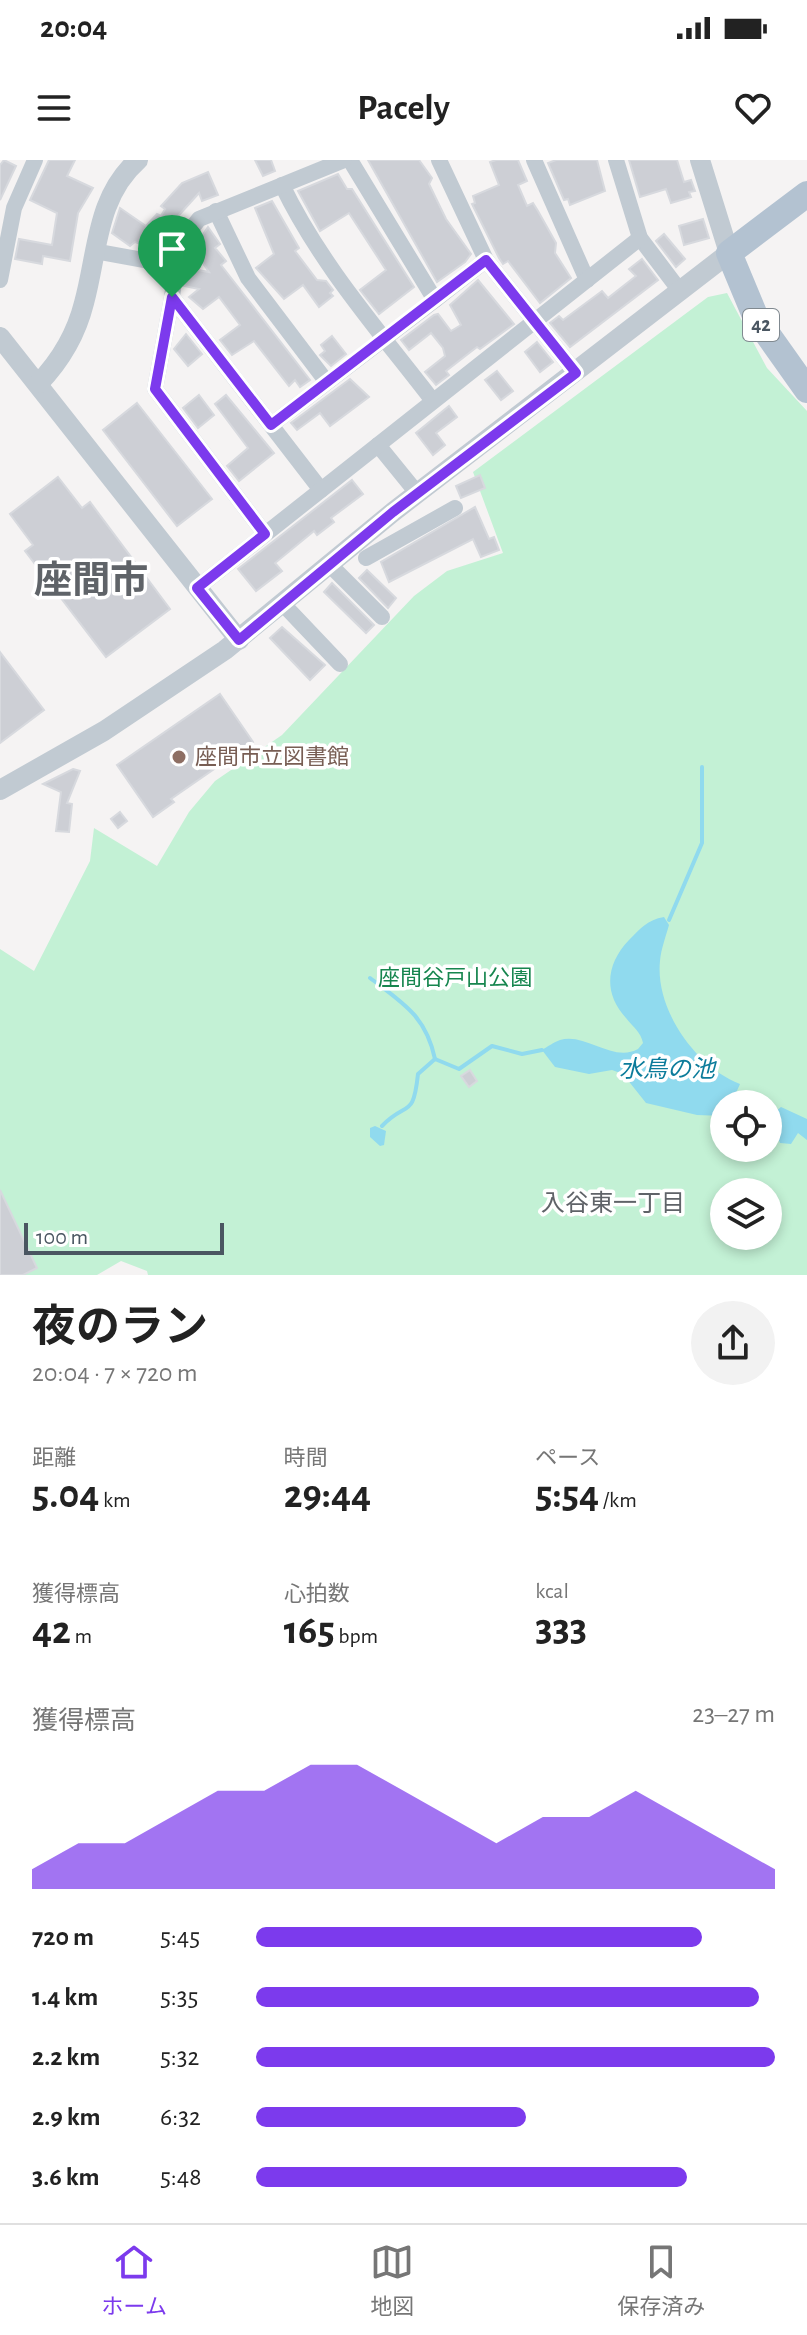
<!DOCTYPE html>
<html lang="ja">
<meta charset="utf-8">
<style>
:root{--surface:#fff;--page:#f2f2f2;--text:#222;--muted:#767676;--line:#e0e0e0;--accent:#7c3aed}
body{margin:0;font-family:"Alegreya Sans","Noto Sans JP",sans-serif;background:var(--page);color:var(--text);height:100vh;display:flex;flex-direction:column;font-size:30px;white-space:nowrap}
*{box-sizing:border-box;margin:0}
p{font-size:26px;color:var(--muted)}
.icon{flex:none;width:44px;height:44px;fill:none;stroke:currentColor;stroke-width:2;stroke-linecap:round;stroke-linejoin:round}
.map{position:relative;height:1115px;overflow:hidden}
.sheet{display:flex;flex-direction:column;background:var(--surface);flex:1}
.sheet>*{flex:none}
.controls{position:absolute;left:710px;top:930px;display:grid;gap:16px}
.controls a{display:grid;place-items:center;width:72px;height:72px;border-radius:50%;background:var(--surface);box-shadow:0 4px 12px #0003;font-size:40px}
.scale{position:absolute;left:24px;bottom:20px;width:200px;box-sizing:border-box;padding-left:8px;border:4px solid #4a5661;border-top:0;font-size:22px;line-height:28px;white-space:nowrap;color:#4a5661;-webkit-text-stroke:6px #fff;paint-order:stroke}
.pin{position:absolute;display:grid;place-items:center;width:68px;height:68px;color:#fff;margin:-82px -34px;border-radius:50% 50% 50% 0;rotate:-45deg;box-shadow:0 0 8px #0007}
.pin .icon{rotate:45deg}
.round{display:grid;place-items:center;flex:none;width:84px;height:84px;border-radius:42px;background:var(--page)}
.headline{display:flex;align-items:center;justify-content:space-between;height:136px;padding:0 32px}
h1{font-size:44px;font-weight:700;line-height:60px}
.figures{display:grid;grid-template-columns:repeat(3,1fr);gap:12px;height:136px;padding:8px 32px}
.figures div{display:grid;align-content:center}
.figures b{font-size:40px;font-weight:700}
.figures small{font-size:22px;font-weight:400}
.figures p{font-size:22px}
.chart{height:224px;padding:16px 32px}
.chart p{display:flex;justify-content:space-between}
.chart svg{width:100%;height:144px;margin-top:8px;fill:var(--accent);opacity:.7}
ul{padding:0 32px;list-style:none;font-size:26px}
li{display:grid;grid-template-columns:128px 96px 1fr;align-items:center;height:60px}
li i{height:20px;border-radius:10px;background:var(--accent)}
.status{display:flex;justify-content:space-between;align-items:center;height:56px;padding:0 40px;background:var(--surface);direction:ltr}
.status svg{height:22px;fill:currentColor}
header{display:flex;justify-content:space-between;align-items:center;height:104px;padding:0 32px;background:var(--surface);font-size:36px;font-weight:700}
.tab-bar{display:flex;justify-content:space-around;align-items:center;height:112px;border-top:2px solid var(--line);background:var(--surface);font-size:22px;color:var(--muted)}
.tab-bar a{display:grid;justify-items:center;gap:4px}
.tab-bar .on{color:var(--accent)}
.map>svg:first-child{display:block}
.green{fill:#c3f1d5;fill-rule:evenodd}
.water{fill:#90daee}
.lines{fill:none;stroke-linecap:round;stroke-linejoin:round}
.stream{stroke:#90daee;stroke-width:4}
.building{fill:#cdcfd5;stroke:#d7d9de;stroke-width:2}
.minor{stroke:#c1cad2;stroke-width:16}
.tertiary{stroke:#c1cad2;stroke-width:20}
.primary{stroke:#b3c2d1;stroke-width:26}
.route-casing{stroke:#fff;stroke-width:16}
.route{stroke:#7c3aed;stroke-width:10}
.education-dot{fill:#8d6e63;stroke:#fff;stroke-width:3}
.labels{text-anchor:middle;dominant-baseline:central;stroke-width:7;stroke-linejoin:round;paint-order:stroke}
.shield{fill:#fff;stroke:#808990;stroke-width:2}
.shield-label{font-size:20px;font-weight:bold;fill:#4a5661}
.education-label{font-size:22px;fill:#785e54;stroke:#fff;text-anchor:start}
.park-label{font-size:22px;fill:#17864f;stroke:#fff}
.water-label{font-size:24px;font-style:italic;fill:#0c7c9b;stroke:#fff}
.neighbourhood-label{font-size:24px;fill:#5f6368;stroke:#fff}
.town-label{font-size:38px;font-weight:bold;fill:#5f6368;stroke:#fff}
</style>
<div class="status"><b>20:04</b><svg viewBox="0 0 49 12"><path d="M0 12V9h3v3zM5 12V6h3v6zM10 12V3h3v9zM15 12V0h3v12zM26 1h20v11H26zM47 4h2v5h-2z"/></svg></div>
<header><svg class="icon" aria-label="menu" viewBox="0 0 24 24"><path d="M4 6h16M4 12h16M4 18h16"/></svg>Pacely<svg class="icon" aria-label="heart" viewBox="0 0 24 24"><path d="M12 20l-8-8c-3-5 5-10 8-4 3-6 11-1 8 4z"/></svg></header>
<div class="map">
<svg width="807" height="1115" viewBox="0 0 807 1115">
<rect width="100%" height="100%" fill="#f5f3f3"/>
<path class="green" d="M727 133 767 208 807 251V1115H148L147 1111 121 1101 97 1115H0V789L34 811 90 701 94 668 157 706 189 652 215 621 282 575 414 436 447 411 503 393 473 312 708 137ZM724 944H768V988H724ZM724 1032H768V1076H724Z"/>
<g class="water">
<path d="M664 757 669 765C666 776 661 789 660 801 655 850 696 907 740 924L731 944H724V956L697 955 646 943 623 914 612 910 589 914 555 907 542 890C547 887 554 882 560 880 585 872 613 903 638 889L643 883C641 872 633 867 626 858 603 833 606 804 629 780 641 768 647 760 664 757Z"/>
<polygon points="781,947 807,959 807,980 798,973 791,984 780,983 776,973 782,963 775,952"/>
<polygon points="375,966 386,971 384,985 380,986 370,977 370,968"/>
</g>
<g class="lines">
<g class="stream">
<polyline points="669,760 702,683 702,607"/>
<path d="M370 818C403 843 426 856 435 899"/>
<path d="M382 966C407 940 413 960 418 914L435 899 459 909 492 886 522 894 542 890"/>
</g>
</g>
<g class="building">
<polygon points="4,0 16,6 0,40 0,5"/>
<polygon points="49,0 75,0 67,16 93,28 78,53 70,101 43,96 42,104 15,99 19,79 52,85 57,53 30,40"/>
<polygon points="255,0 271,0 275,11 263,16"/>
<polygon points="368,0 419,0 432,18 429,24 446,59 471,94 465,102 437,122"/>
<polygon points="496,0 518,0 527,21 518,25 527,46 533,43 538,51 556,83 555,93 571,118 540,143 508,101 503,104 499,98 472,44 475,43 473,36 499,25 490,2"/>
<polygon points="556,0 597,0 605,31 570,45 568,39 564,40 548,3"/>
<polygon points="629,0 677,0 684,22 691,20 695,31 689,32 691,37 671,43 666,29 640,37"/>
<polygon points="208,12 218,35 202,41 199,33 160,76 172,82 167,93 135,82 130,86 112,73 120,48 146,66 157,54 161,56 165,49 161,46 182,23"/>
<polygon points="338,14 347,29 352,29 414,127 379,154 360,130 386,110 349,53 320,71 298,31"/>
<polygon points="272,41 299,88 295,91 317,120 326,121 333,130 330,133 333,136 319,147 303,125 284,139 256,108 274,94 255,48"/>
<polygon points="703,59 709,78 684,85 679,66"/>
<polygon points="208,67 220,84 215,88 226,101 221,105 310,220 300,227 295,220 289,226 254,181 232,195 220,180 240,165 219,137 203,149 189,137 199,129 184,126 187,108 209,112 193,89"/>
<polygon points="664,74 685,99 676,107 656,81"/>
<polygon points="642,99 658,120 570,187 550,163 559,156 563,160 602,131 608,138 636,116 629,109"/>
<polygon points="478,120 514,164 480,189 477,187 446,211 449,215 436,225 425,212 445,196 443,188 431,173 409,190 401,180 434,155 438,154 451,171 461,165 450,145"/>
<polygon points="186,174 202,194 188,206 174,189"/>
<polygon points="332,176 346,194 331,206 320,195 325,191 321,185"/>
<polygon points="537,182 553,202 540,212 525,192"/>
<polygon points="497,211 513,231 501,240 485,220"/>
<polygon points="350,219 369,237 330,266 320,253 297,270 291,263"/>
<polygon points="199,235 214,255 198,268 183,248"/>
<polygon points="226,235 274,293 239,321 227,306 248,288 215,244"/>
<polygon points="137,243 212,339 177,366 103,270"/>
<polygon points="449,246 457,257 436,273 445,285 433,295 416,273"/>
<polygon points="480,315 485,328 461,338 456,326"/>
<polygon points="58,317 82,348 90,342 170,449 106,497 25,391 33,385 10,354"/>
<polygon points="352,320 363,334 331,358 334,362 317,375 314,371 275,403 282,411 256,431 238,409"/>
<polygon points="475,347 489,379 494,377 499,390 481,397 473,379 389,422 381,402"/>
<polygon points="367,410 396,438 388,448 359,418"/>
<polygon points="332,423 374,465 366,473 324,432"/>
<polygon points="282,467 325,505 310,520 270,478"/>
<polygon points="0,492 44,550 0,583"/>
<polygon points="220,534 253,582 171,639 174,642 153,657 117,605"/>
<polygon points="73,609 80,611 67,643 72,644 69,672 56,671 61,632 43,624"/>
<polygon points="120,652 127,661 118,668 111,659"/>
<polygon points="470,910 477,921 469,927 461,916"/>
<polygon points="0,1030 37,1108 23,1115 0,1115"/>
</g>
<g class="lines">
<g class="minor">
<polyline points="350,0 435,140 486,100"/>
<polyline points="439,0 486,100 576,213"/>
<polyline points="534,0 587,120"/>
<polyline points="616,0 640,78 680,131"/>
<path d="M282 25C320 104 380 172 433 241"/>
<polyline points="216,51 248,118 326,221"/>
<polyline points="94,91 176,106 185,77 199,59 344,0"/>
<polyline points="176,106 172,137 321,330"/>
<polyline points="0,120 14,48 35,0"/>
<polyline points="172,137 155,229 265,374"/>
<polyline points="271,265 435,140"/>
<polyline points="378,285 417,333"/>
<polyline points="366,398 455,348"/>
<polyline points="330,405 382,457"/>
<polyline points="197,428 640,78"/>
<polyline points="283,444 340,504"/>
</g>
<g class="tertiary">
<polyline points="0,177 239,480"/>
<path d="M39 223C61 200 76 175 84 143 98 92 96 37 138 0"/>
<polyline points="0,630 104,571 225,490 393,352 729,93 700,0"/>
</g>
<polyline class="primary" points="807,34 729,93 756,158 807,230"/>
</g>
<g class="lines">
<g class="route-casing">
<polygon id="route" points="486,100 576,213 393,352 239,480 197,428 265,374 155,229 172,137 271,265"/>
</g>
<use href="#route" class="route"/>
</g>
<circle class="education-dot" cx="179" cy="597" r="8"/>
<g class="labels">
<rect class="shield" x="743" y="149" width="36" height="32" rx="6"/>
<g class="shield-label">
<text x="761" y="165">42</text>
</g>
<g class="education-label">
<text x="195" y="597">座間市立図書館</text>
</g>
<g class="park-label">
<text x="455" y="818">座間谷戸山公園</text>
</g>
<g class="water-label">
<text x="667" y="910">水鳥の池</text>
</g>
<g class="neighbourhood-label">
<text x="613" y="1044">入谷東一丁目</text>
</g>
<g class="town-label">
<text x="91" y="422">座間市</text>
</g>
</g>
</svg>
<div class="controls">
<a><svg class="icon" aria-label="locate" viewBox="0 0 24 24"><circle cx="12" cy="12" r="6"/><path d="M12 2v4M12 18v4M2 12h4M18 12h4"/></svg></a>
<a><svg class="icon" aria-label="layers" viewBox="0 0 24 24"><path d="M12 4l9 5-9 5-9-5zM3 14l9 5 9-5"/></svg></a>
</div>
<div class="scale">100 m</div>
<div class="pin" style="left:172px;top:137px;background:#1e9e55"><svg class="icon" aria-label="arrive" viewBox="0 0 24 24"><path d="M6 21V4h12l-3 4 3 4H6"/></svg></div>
</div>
<section class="sheet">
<div class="headline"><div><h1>夜のラン</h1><p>20:04 · 7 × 720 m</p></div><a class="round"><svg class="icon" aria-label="share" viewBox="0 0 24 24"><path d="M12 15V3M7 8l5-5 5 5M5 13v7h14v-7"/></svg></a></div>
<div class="figures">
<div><p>距離</p><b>5.04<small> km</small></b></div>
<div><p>時間</p><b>29:44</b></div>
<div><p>ペース</p><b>5:54<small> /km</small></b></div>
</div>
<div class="figures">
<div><p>獲得標高</p><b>42<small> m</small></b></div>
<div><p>心拍数</p><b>165<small> bpm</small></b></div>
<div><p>kcal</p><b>333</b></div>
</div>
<div class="chart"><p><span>獲得標高</span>23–27 m</p>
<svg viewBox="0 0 160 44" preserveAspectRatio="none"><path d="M0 44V38L10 30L20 30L30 22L40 14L50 14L60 6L70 6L80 14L90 22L100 30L110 22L120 22L130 14L140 22L150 30L160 38V44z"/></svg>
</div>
<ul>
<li><b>720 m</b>5:45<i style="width:86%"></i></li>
<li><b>1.4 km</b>5:35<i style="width:97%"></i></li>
<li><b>2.2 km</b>5:32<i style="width:100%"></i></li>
<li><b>2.9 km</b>6:32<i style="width:52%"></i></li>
<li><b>3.6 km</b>5:48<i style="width:83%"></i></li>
</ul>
</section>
<nav class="tab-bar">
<a class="on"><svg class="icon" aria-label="home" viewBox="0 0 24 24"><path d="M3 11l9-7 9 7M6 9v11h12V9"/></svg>ホーム</a>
<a><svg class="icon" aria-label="map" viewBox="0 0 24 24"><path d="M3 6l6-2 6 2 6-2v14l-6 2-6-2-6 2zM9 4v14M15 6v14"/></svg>地図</a>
<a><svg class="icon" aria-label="saved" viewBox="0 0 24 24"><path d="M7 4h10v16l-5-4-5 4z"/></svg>保存済み</a>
</nav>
